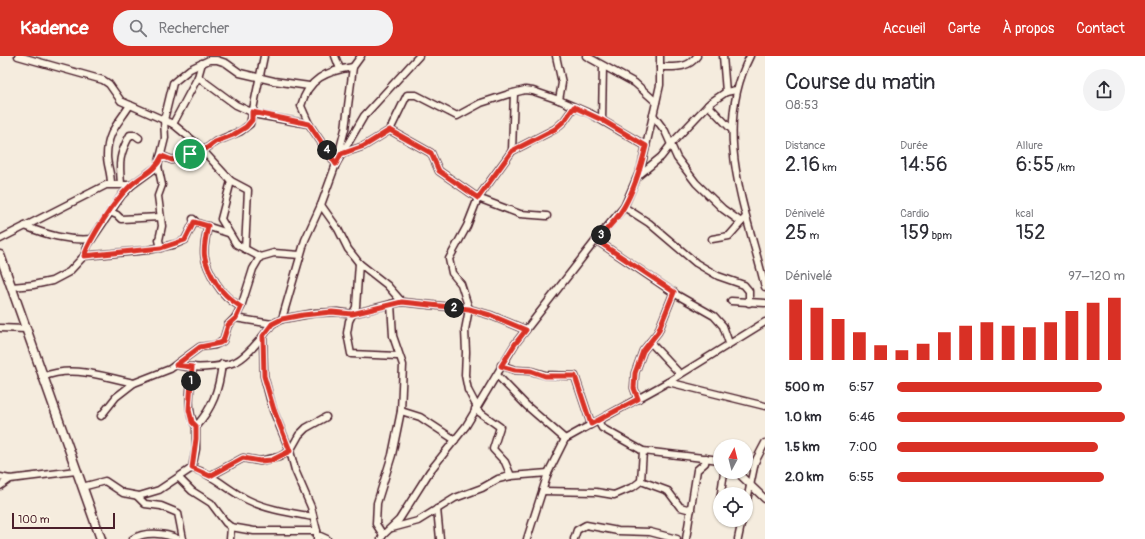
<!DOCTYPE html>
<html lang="fr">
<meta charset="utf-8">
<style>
:root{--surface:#fff;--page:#f2f2f3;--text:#2b2b33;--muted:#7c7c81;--accent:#d93025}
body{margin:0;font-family:Pangolin,sans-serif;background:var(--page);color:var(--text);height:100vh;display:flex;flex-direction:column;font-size:15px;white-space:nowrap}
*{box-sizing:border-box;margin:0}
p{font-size:13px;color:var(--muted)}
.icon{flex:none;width:22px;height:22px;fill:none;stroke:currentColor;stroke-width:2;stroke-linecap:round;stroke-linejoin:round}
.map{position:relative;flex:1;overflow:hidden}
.panel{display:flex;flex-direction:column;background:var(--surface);width:380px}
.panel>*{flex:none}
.needle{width:26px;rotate:7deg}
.buttons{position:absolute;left:713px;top:383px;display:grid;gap:8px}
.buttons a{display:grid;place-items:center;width:40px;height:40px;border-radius:50%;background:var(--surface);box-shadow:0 1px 3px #0004;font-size:20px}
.scale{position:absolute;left:12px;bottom:10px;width:103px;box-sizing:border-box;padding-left:4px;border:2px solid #4a1f2b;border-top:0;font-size:11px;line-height:14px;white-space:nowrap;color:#4a1f2b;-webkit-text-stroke:3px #fcf5e5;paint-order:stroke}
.pin{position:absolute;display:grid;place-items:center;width:34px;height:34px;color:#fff;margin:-17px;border:2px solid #fff;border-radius:50%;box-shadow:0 1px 4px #0007}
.km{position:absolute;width:20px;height:20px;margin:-10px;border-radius:50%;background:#222;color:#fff;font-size:11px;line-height:20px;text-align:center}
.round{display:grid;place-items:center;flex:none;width:42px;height:42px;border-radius:21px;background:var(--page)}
.head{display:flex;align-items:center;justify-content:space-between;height:68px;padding:0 20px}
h1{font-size:22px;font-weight:600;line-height:30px}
.figures{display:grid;grid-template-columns:repeat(3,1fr);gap:6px;height:68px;padding:4px 20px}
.figures div{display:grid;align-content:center}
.figures b{font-size:20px;font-weight:600}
.figures small{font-size:11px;font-weight:400}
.figures p{font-size:11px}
.chart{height:112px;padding:8px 20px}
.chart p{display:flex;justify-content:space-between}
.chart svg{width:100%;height:72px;margin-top:4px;stroke:var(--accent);stroke-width:6}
ul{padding:0 20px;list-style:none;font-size:13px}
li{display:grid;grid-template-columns:64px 48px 1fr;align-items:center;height:30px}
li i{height:10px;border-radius:5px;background:var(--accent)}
header{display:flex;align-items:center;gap:24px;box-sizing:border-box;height:56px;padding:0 20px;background:var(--accent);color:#fff}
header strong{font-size:19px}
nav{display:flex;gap:22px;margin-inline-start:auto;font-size:14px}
.search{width:280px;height:36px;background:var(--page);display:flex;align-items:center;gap:10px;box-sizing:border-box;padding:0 14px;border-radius:22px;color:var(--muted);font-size:15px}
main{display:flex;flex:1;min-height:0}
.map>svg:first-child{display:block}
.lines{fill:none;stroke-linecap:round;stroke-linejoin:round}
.street-casing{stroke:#4a1f2b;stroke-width:9}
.secondary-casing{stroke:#4a1f2b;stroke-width:11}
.street{stroke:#fcf5e5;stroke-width:6}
.secondary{stroke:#fcf5e5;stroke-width:8}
.route-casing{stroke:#fff;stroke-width:8}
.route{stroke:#d93025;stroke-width:5}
</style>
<header>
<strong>Kadence</strong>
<div class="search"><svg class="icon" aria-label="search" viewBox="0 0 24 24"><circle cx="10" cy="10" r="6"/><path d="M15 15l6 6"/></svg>Rechercher</div>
<nav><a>Accueil</a><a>Carte</a><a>À propos</a><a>Contact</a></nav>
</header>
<main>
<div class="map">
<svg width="765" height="483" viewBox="0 0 765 483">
<rect width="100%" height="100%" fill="#f5ecde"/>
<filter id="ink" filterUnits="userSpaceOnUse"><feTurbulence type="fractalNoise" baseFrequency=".025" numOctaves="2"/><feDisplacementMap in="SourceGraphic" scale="8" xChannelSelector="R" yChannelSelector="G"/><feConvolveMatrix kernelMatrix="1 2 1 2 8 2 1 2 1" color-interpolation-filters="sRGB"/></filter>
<g filter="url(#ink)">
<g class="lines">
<g class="street-casing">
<g id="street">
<polyline points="18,0 103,24 109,28 121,45 173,68 196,87 231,125 248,134 245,193"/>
<polyline points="335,0 340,13"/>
<polyline points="556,0 562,27 559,44"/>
<polyline points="586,0 635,27 656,46"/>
<polyline points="723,0 726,36"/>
<path d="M750 0C711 76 747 155 765 231"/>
<path d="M353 11C326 15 308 23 301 50L309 68 336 108 364 60 419 0"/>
<path d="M660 11C674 11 688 13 697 0"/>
<polyline points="198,21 236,49 258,59 309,68"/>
<polyline points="708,49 732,74"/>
<polyline points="653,59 665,75 677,102 696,127 723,153 741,166"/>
<polyline points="602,64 603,10"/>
<polyline points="173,68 198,21 202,7"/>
<polyline points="390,74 431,97 439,115 478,142 520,158 547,160"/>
<polyline points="512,95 514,37"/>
<polyline points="341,98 364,90 390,74 407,39 416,39 457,60 481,47 509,38 525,34 533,35 559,44 591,58 646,90"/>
<polyline points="162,100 172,104 195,98 203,95 215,86 241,75 250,68 264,0"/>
<polyline points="158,110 162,129 158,140 162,170 159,184 161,192"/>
<polyline points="639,119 661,101 672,87 710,47 726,36 736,34"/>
<polyline points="231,125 221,163 236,188 260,201"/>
<path d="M111 128C111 116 107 109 107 100 107 76 118 68 130 49"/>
<path d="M121 128C119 106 119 99 130 79H135L139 82"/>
<polyline points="321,149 338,173 348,193 359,207 387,229 402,246"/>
<polyline points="624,151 649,167 696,207 718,220 744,229 749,235 749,247"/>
<polyline points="110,156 117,159 121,163 160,161"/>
<polyline points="193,163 197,167 228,177"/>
<path d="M25 170C47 179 68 185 92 183"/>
<path d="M208 170C202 197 202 203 216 227 223 238 229 244 241 251"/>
<polyline points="0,183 106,129 132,129"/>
<polyline points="712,183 729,180 744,163"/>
<polyline points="596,184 677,239 714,260 723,270 729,287"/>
<polyline points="84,200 148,194 176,188 185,184 194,166"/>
<polyline points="359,207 356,251 349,265 347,277 351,298 398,300"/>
<polyline points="12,231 33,229 52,225 69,216 84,200 88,189 122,139 132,129 158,110 165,82 164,64 173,27 190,13 209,4 217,4 226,7 240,17 274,25 309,30"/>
<polyline points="731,245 765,247"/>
<polyline points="235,262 272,268"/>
<polyline points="282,263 315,257 338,256 352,258 391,248"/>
<polyline points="0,272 26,273"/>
<polyline points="650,286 680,318"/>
<path d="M176 309C193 313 219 312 235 306 246 301 255 289 263 280"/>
<polyline points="501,309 515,314 531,315 545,319 575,320 591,368"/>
<polyline points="497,319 527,350 565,383"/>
<path d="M42 321C74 308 103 321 134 327"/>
<polyline points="668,326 765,350"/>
<polyline points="638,343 634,332 635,317 643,295 658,276 674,236"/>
<polyline points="477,351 468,334 465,319 466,296 465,274 469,253 461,228 452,217 449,203 467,170 478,142 512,95 555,73 564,65 574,51"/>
<polyline points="475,353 500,371 493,393 505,406 511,420"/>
<polyline points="401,355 420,361 455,384"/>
<polyline points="101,360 116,341 134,327 170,313 200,291 215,289 223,285 228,269 235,262 241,251 253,213 260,201 274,197 300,199"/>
<polyline points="598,365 602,372 643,395 720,404"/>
<path d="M196 370C213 352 219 333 222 308"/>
<polyline points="643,395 641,425 668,435 680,451 691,454"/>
<path d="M192 412C213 418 229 435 248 444 268 454 292 457 313 461"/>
<polyline points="737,416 765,443"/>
<polyline points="210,420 243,402 260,405 279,401 290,395 299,379 306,372 326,361"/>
<polyline points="0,421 10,423 76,415"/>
<polyline points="179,422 192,435 211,447 226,467 231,471 254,475 317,475"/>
<polyline points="0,430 10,423"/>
<path d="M82 431 105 425 123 437 139 440 159 434 192 412 196 393V370C185 357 191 327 193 311"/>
<polyline points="543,435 596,436 614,439 633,431 641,425"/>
<polyline points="137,440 145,448 161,450 178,457 183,483"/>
<polyline points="720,444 724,416"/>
<polyline points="746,449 755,406 765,387"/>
<polyline points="437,453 440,483"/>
<polyline points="392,472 418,465 455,442 482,432 498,423 511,420 548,417"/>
<polyline points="318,479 327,483"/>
<polyline points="383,479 376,468 377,447 392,399 401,355 403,309 393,280 391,248 402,246 469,253 490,259 526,274"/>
<path d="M133 483C144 475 165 477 178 483"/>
<polyline points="230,483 231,471"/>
<polyline points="317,483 317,475 311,451 295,414 290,395 273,354 264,320 263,280 272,268 282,263 284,256 305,184 321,149 336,108 345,73 353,11 361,0"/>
<polyline points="381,483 383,479 399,464 430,415 466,370 515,288 596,184 624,151 641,112 646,90 660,29 660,0"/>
<polyline points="527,483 548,417 565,383 668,326 765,266"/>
<polyline points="574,483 577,474 586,469 618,475 650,476 677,483"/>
<polyline points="686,483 697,414 705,407 706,402"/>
<polyline points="738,483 742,464"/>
</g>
</g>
<g class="secondary-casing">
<polyline id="secondary" points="0,199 101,483"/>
</g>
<use href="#street" class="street"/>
<use href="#secondary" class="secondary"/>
</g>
</g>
<g class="lines" filter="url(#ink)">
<g class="route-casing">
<path id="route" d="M574 51 602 64 646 90C641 111 635 132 624 151 617 164 606 174 596 184L674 236 658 276 643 295 635 317 634 332 638 343 591 368 575 320H545L531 315 515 314 501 310 515 288 526 274 490 259 469 253 402 246 352 258 332 256 303 259 282 263 272 268 263 280 264 320 274 354 290 395 272 404 260 405 243 402 210 420 192 412 196 383V370L192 366 189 354 192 311 176 309 200 291 220 287 223 285 228 269 236 262 241 251C230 244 223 238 216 227 202 203 202 197 208 170L194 166 185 184 161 192 84 200C91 181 114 145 129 131 141 119 155 116 162 100L172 104 203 95 215 86 233 79 246 71 252 64V56L309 68 336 108 341 98 364 90 390 74 431 97 439 115 478 142 512 95 555 73 564 65Z"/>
</g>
<use href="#route" class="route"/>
</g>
</svg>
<div class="buttons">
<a><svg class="needle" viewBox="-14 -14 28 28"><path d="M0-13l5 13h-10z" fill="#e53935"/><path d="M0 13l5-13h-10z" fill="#7c7c81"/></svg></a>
<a><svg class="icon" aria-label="locate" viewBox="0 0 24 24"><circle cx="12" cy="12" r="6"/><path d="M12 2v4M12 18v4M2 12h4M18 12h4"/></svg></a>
</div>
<div class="scale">100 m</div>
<div class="pin" style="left:190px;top:98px;background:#1e9e55"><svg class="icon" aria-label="arrive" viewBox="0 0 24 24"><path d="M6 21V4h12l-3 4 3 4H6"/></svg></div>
<b class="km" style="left:191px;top:325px">1</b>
<b class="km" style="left:454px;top:252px">2</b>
<b class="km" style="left:601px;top:179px">3</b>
<b class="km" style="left:327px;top:94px">4</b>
</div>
<section class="panel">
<div class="head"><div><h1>Course du matin</h1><p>08:53</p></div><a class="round"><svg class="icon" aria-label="share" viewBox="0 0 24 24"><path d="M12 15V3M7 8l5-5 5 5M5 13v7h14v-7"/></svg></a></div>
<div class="figures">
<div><p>Distance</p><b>2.16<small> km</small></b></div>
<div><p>Durée</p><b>14:56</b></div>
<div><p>Allure</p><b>6:55<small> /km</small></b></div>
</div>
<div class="figures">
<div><p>Dénivelé</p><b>25<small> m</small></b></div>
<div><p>Cardio</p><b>159<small> bpm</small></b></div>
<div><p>kcal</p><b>152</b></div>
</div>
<div class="chart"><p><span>Dénivelé</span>97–120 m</p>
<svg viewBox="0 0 160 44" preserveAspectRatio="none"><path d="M5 44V7M15 44V12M25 44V19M35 44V27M45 44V35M55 44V38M65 44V34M75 44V27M85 44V23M95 44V21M105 44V23M115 44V24M125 44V21M135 44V14M145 44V9M155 44V6"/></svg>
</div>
<ul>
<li><b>500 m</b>6:57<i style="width:90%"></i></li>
<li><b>1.0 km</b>6:46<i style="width:100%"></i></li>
<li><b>1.5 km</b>7:00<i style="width:88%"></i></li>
<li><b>2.0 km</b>6:55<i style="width:91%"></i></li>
</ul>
</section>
</main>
